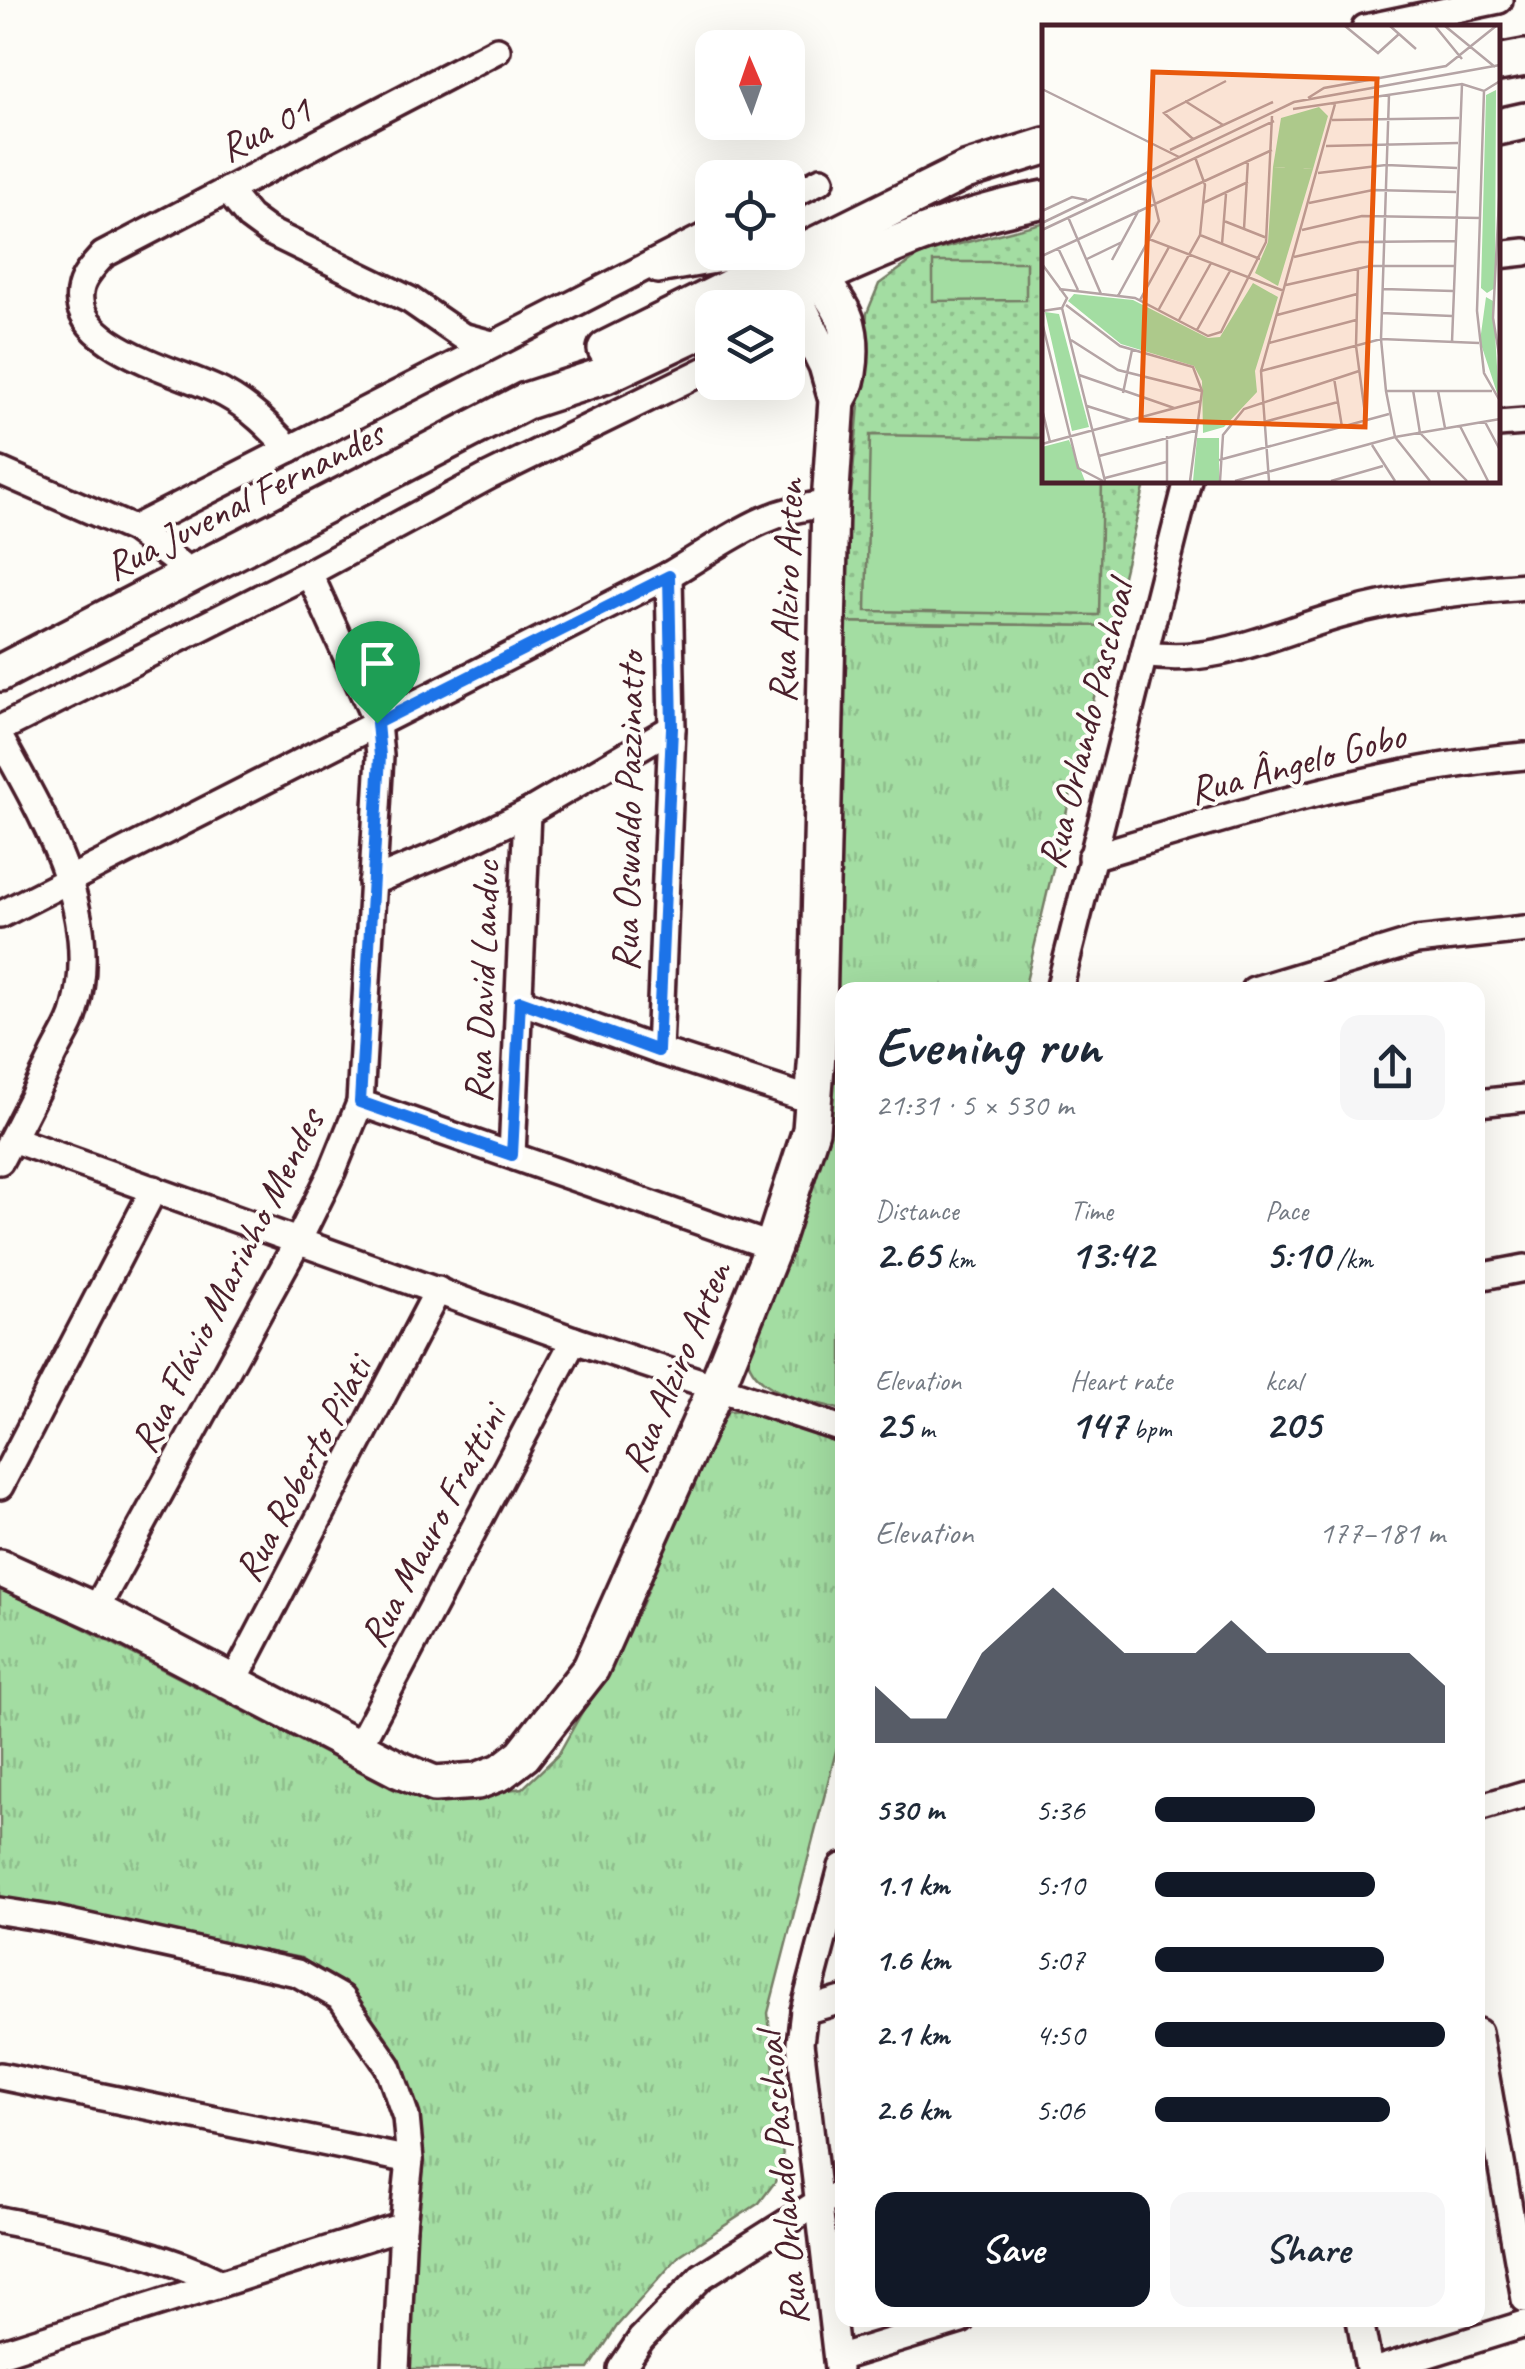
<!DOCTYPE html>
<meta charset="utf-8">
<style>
:root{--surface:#fff;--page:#f6f6f7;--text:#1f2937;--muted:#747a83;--accent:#111827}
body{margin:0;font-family:Caveat,sans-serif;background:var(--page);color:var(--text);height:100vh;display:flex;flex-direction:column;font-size:38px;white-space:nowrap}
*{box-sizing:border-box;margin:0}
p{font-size:32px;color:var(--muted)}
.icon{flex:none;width:55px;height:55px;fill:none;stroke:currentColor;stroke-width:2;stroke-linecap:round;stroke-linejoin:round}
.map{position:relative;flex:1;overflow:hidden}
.drawer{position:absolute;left:835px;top:982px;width:650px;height:1345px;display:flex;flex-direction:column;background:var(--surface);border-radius:20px;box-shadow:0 10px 40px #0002}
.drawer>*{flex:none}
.needle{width:65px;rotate:358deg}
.controls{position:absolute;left:695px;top:30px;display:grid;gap:20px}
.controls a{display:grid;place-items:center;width:110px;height:110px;border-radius:20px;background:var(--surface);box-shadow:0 10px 40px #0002;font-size:50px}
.pin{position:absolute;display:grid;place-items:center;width:85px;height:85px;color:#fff;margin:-102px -42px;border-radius:50% 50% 50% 0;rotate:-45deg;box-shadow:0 0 10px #0007}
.pin .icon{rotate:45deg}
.round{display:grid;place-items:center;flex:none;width:105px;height:105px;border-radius:20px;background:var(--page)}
.summary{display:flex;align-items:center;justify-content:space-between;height:170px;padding:0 40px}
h1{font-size:55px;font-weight:600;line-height:75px}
.stats{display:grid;grid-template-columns:repeat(3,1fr);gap:15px;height:170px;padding:10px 40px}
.stats div{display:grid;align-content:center}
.stats b{font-size:42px;font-weight:600}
.stats small{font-size:28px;font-weight:400}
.stats p{font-size:28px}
.chart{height:280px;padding:20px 40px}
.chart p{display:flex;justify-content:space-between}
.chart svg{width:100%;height:180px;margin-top:10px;fill:var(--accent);opacity:.7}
.button{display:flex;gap:20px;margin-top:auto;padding:20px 40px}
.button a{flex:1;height:115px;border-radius:20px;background:var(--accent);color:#fff;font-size:40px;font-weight:600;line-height:115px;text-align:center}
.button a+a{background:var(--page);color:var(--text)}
ul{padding:0 40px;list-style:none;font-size:32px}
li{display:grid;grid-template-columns:160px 120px 1fr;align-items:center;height:75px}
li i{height:25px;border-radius:12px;background:var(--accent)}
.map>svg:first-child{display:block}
.grass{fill:url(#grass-tufts);stroke:#767e66;stroke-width:2.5}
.park{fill:url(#park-dots);stroke:#767e66;stroke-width:2.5}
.garden{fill:#a3dda2;stroke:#767e66;stroke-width:2.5}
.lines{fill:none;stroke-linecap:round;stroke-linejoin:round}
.street-casing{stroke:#4a1f2b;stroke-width:32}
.secondary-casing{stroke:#4a1f2b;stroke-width:42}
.street{stroke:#fdfcf7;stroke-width:25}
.secondary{stroke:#fdfcf7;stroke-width:35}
.route-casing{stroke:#fff;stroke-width:20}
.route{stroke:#1a73e8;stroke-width:12}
.labels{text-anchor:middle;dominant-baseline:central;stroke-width:8;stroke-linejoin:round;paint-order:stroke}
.street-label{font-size:40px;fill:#4a1f2b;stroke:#fdfcf7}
.inset-road{fill:none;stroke:#b5a4a5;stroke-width:2.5}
.view{fill:#e8590c;fill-opacity:0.15;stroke:#e8590c;stroke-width:5}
.inset-edge{fill:none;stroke:#4a1f2b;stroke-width:5}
</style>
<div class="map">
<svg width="1525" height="2369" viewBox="0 0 1525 2369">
<defs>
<pattern id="grass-tufts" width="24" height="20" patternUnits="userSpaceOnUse" patternTransform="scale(2.5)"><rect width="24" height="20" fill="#a3dda2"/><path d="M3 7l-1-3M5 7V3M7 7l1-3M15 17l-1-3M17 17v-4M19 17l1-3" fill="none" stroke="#8ebd8c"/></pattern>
<pattern id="park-dots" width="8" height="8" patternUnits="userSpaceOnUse" patternTransform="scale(2.5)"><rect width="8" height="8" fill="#a3dda2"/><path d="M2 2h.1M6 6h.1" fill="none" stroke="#8ebd8c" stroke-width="1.8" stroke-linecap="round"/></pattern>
</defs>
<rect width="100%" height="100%" fill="#fdfcf7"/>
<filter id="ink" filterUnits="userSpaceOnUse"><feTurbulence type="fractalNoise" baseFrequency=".01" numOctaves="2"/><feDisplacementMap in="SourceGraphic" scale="20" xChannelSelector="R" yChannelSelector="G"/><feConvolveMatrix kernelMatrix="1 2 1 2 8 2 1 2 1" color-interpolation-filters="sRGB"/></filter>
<g filter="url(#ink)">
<g class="grass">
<path d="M840 622 1111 626 1024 990H842V1410C804 1398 750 1395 745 1348L826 1131 831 1103 829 1072Z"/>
<polygon points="746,1410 842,1443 842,1728 768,2013 783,2157 775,2182 759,2203 680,2255 617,2326 589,2369 406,2369 406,2093 387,2038 351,1989 301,1958 0,1899 0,1585 395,1790 436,1799 523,1788 558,1755 642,1605 717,1420 728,1411"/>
</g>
<polygon class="park" points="1045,222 1045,480 1146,480 1111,626 840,622 867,313 879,284 921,254"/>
<g class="garden">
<polygon points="933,262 1026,262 1026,300 933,301"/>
<polygon points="870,435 1045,438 1045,480 1102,480 1099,615 866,611"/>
</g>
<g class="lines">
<g class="street-casing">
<g id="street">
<polyline points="1365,28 1499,0"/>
<polyline points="227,190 249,217 268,231 410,300 462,336 492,344"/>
<polyline points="788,197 821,180"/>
<polyline points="1498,255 1525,252"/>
<polyline points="658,270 761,252"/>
<polyline points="1498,424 1525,422"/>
<path d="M290 449C270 428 251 408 225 394 186 372 65 347 81 287 84 275 95 264 103 255L497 50"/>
<polyline points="0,471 133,529 194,575"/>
<polyline points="133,529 712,233"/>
<path d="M1144 654C1214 667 1277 632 1344 614 1403 597 1464 591 1525 586"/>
<polyline points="0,729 309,573 489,476 712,367"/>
<path d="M0 738C44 818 103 915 75 1011 71 1027 59 1043 52 1059 35 1093 18 1127 0 1161"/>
<path d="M1091 857C1236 815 1374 769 1525 756"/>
<polyline points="372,882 450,850 527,813 672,728"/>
<path d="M0 915 669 575C724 543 764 508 830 504"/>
<polyline points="1059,990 1188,480"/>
<polyline points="1254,990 1416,941 1525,929"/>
<polyline points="520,1001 659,1051 814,1101"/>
<polyline points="659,1051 672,728 669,575"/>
<polyline points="360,1103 773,1247"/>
<polyline points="1478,1103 1525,1098"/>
<polyline points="12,1139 574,1340 842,1429"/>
<polyline points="512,1155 527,813"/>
<polyline points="1478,1277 1525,1268"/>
<polyline points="0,1486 154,1189"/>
<polyline points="95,1611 298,1241 332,1172 360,1103 380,756 377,723 309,573"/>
<polyline points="233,1683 438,1290"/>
<polyline points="358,1748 574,1340"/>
<polyline points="1478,1808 1525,1794"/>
<polyline points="0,1911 51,1919 297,1973 341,1998 388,2066 406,2117 410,2160 403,2226 396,2369"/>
<polyline points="804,2011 842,2000"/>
<polyline points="1478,2032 1525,2299"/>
<polyline points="0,2076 410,2160"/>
<path d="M0 2220C76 2236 150 2248 221 2283"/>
<polyline points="1360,2320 1369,2369"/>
<polyline points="0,2353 403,2226"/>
<polyline points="837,2358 961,2320"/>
<polyline points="621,2369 641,2339 702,2276 819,2202 842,2194"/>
<polyline points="838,2369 800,2043 804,2011 842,1867"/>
<polyline points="1380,2369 1525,2324"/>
</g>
</g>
<g class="secondary-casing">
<g id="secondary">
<polyline points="1498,63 1525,58"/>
<polyline points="1498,127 1525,121"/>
<path d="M819 277C828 291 843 308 847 325 852 345 851 378 840 395"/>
<path d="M751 308C850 264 937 219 1045 199"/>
<polyline points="606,349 965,171 1045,146"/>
<polyline points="0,673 526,401 606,375 712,325"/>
<polyline points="0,1568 95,1611 398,1769 434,1784 477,1781 501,1772 523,1755 591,1668 716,1388 773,1247 811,1130 817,1054 830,504 837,400 827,365 790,290"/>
</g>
</g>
<use href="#street" class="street"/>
<use href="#secondary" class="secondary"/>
</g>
</g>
<g class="lines" filter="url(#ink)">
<g class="route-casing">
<polygon id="route" points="669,576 672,728 658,1051 520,1001 512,1155 360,1102 380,756 377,723"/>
</g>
<use href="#route" class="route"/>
</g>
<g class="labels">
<g class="street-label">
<text transform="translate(265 129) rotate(-27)">Rua 01</text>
<text transform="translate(244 500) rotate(-27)">Rua Juvenal Fernandes</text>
<text transform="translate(786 591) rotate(-88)">Rua Alziro Arten</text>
<text transform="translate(1086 725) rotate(-76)">Rua Orlando Paschoal</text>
<text transform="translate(1297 763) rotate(-15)">Rua Ângelo Gobo</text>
<text transform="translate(628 812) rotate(-89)">Rua Oswaldo Pazzinatto</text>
<text transform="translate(482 982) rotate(-88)">Rua David Landuc</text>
<text transform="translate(227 1281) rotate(-63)">Rua Flávio Marinho Mendes</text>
<text transform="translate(676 1367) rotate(-67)">Rua Alziro Arten</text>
<text transform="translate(303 1469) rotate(-62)">Rua Roberto Pilati</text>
<text transform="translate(433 1526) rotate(-62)">Rua Mauro Frattini</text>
<text transform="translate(782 2179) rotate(-95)">Rua Orlando Paschoal</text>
</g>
</g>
<g transform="translate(1042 25)">
<rect width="458" height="458" fill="#fdfcf7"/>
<path d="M231 142 271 144 236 261 213 248 226 217ZM211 258 236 272 213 346 215 367 182 402 161 408 160 356 152 341 79 319 26 276 32 269 91 275 166 313 178 312ZM155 413H177V456H151Z" fill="#a3dda2"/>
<path d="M27 415 43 456H0V422Z" fill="#a3dda2"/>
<path d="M454 65 453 263 445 268 439 263 444 70ZM277 82 286 91 271 144 231 142 239 93ZM444 272 451 276 457 374 438 316ZM3 287 17 289 47 402 30 406Z" fill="#a3dda2"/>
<path d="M236 129a17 17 0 1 1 34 0a17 17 0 1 1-34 0Z" fill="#a3dda2"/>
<path class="inset-road" d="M303 1 336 28 357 9M348 1 374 24M393 1 420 34M403 1 453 42M0 64 137 132M442 66 435 286 442 348 458 376M347 70 339 314 344 366 353 412 388 456M266 73 282 63 404 41 454 1M143 76 181 100M251 84 420 59 442 66 458 56M290 95 417 93M151 114 122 88 184 56M284 121 416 118M128 125 231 77M276 148 344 140 415 143M458 156 451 293 458 335M161 178 206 157M267 178 331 165 414 167M0 186 30 172 45 175M26 192 59 269M182 196 225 213M0 198 252 77 458 40M202 204 206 135M0 205 232 96M260 205 320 191 439 193M158 210 218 234M107 214 242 266M180 219 184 169M16 223 36 265M0 231 230 125M252 232 317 217 413 216M45 234 80 217M70 235 97 185M0 239 25 273 20 283 0 286M316 243 314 321 324 396M244 260 328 241H412M17 264 93 273 166 311 179 307 224 217 230 91M341 264 411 266M76 271 117 196 107 154M98 275 127 222M24 280 78 321 151 342 160 366 148 456M20 283 63 456M117 284 158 210 163 160 153 132M339 288 410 291M235 290 315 269M137 295 169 238M0 297 36 443 61 456M155 305 188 246M29 315 76 345 160 366M410 317 420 59M227 318 314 295M219 346 339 314 437 318M37 350 132 383M292 353 300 402M371 365 378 408 425 456M344 366H450M396 366 403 403M81 368 90 325M45 381 89 395M0 384 8 417M222 397 296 377M443 397 458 425M418 401 446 456M0 419 159 376M330 420 353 456M57 431 156 405M177 435 347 389M63 453 124 437M125 456V411M178 456 181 410 202 384 317 346M193 456 353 412 458 394M227 456 219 346 293 79M289 456 341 441"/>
<path class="view" d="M111 47 335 54 323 402 99 395Z"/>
<rect width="458" height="458" class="inset-edge"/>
</g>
</svg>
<div class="controls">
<a><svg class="needle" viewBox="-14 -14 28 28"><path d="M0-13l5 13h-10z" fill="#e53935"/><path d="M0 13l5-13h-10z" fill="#747a83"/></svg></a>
<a><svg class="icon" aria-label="locate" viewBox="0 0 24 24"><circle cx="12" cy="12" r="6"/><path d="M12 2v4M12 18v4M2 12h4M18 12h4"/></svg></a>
<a><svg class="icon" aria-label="layers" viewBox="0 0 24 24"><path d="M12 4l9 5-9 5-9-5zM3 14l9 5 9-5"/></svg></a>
</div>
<div class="pin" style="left:377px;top:723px;background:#1e9e55"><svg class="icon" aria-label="arrive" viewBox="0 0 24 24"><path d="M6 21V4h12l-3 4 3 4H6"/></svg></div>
<section class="drawer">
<div class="summary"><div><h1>Evening run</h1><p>21:31 · 5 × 530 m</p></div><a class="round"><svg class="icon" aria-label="share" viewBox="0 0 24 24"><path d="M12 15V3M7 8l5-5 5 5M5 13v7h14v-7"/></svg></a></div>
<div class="stats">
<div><p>Distance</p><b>2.65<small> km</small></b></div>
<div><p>Time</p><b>13:42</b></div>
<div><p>Pace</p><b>5:10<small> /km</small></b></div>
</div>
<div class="stats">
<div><p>Elevation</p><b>25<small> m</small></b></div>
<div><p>Heart rate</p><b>147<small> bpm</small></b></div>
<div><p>kcal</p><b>205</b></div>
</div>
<div class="chart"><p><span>Elevation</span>177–181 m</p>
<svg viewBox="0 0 160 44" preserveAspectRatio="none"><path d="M0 44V30L10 38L20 38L30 22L40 14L50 6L60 14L70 22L80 22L90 22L100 14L110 22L120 22L130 22L140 22L150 22L160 30V44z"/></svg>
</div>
<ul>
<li><b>530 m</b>5:36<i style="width:55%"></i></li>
<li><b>1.1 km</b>5:10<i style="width:76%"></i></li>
<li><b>1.6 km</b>5:07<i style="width:79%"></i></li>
<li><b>2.1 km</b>4:50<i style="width:100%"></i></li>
<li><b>2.6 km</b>5:06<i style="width:81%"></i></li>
</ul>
<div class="button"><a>Save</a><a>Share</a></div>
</section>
</div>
